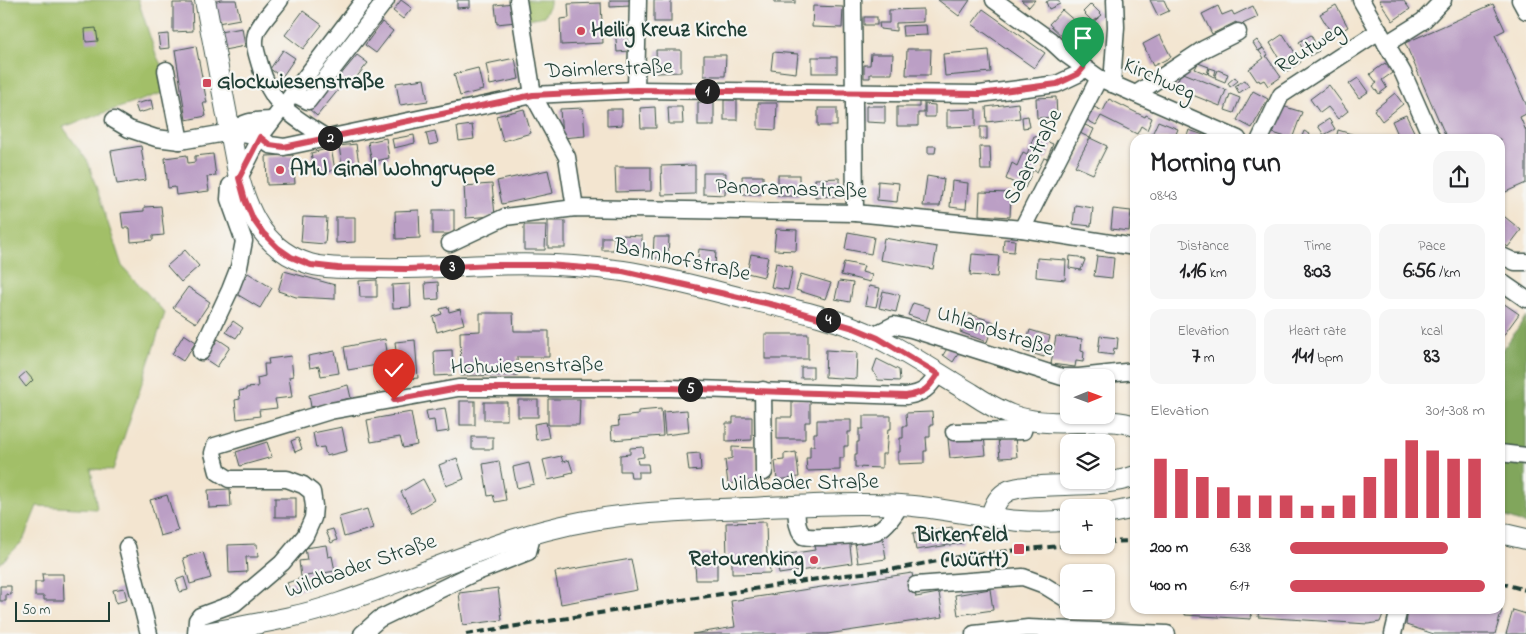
<!DOCTYPE html>
<meta charset="utf-8">
<style>
:root{--surface:#fff;--page:#f6f6f6;--text:#202124;--muted:#757577;--accent:#d1495b}
body{margin:0;font-family:"Indie Flower",sans-serif;background:var(--page);color:var(--text);height:100vh;display:flex;flex-direction:column;font-size:19px;white-space:nowrap}
*{box-sizing:border-box;margin:0}
p{font-size:16px;color:var(--muted)}
.icon{flex:none;width:28px;height:28px;fill:none;stroke:currentColor;stroke-width:2;stroke-linecap:round;stroke-linejoin:round}
.map{position:relative;flex:1;overflow:hidden}
.sheet{position:absolute;left:1130px;top:134px;width:375px;height:480px;display:flex;flex-direction:column;background:var(--surface);border-radius:15px;box-shadow:0 1px 4px #0004}
.sheet>*{flex:none}
.needle{width:32px;rotate:89deg}
.fabs{position:absolute;left:1060px;top:369px;display:grid;gap:10px}
.fabs a{display:grid;place-items:center;width:55px;height:55px;border-radius:10px;background:var(--surface);box-shadow:0 1px 4px #0004;font-size:25px}
.scale{position:absolute;left:15px;bottom:12px;width:95px;box-sizing:border-box;padding-left:5px;border:2px solid #1f3d34;border-top:0;font-size:14px;line-height:18px;white-space:nowrap;color:#1f3d34;-webkit-text-stroke:4px #f6f6f2;paint-order:stroke}
.pin{position:absolute;display:grid;place-items:center;width:42px;height:42px;color:#fff;margin:-51px -21px;border-radius:50% 50% 50% 0;rotate:-45deg;box-shadow:0 0 5px #0007}
.pin .icon{rotate:45deg}
.km{position:absolute;width:25px;height:25px;margin:-12px;border-radius:50%;background:#222;color:#fff;font-size:14px;line-height:25px;text-align:center}
.round{display:grid;place-items:center;flex:none;width:52px;height:52px;border-radius:15px;background:var(--page)}
.headline{display:flex;align-items:center;justify-content:space-between;height:85px;padding:0 20px}
h1{font-size:28px;font-weight:700;line-height:38px}
.figures{display:grid;grid-template-columns:repeat(3,1fr);gap:8px;height:85px;padding:5px 20px}
.figures div{display:grid;align-content:center;border-radius:12px;background:var(--page);text-align:center}
.figures b{font-size:21px;font-weight:700}
.figures small{font-size:14px;font-weight:400}
.figures p{font-size:14px}
.chart{height:140px;padding:10px 20px}
.chart p{display:flex;justify-content:space-between}
.chart svg{width:100%;height:90px;margin-top:5px;stroke:var(--accent);stroke-width:6}
ul{padding:0 20px;list-style:none;font-size:16px}
li{display:grid;grid-template-columns:80px 60px 1fr;align-items:center;height:38px}
li i{height:12px;border-radius:6px;background:var(--accent)}
.map>svg:first-child{display:block}
.green{fill:#a2bf67;stroke:#607e4e}
.forest{fill:#81a65c;stroke:#507248}
.building{fill:#bb9fc5}
.lines{fill:none;stroke-linecap:round;stroke-linejoin:round}
.minor-casing{stroke:#3f564b;stroke-width:19}
.major-casing{stroke:#3f564b;stroke-width:22}
.minor{stroke:#fff;stroke-width:16}
.major{stroke:#fff;stroke-width:20}
.rail{stroke:#1f3d34;stroke-width:4;stroke-dasharray:8 4;stroke-linecap:butt}
.route-casing{stroke:#fff;stroke-width:10}
.route{stroke:#d1495b;stroke-width:6}
.poi-dot{fill:#d1495b;stroke:#f6f6f2;stroke-width:2}
.labels{text-anchor:middle;dominant-baseline:central;stroke-width:4.5;stroke-linejoin:round;paint-order:stroke}
.poi-label{font-size:22px;font-weight:bold;fill:#1f3d34;stroke:#f6f6f2;text-anchor:start}
.street-label{font-size:22px;fill:#1f3d34;stroke:#f6f6f2}
</style>
<div class="map">
<svg width="1526" height="634" viewBox="0 0 1526 634">
<rect width="100%" height="100%" fill="#f6f6f2"/>
<filter id="ink" filterUnits="userSpaceOnUse"><feTurbulence type="fractalNoise" baseFrequency=".02" numOctaves="2"/><feDisplacementMap in="SourceGraphic" scale="10" xChannelSelector="R" yChannelSelector="G"/><feConvolveMatrix kernelMatrix="1 2 1 2 8 2 1 2 1" color-interpolation-filters="sRGB"/></filter>
<filter id="wash" filterUnits="userSpaceOnUse"><feTurbulence type="fractalNoise" baseFrequency=".0096" numOctaves="4" result="noise"/><feDisplacementMap in="SourceGraphic" scale="20" xChannelSelector="R" yChannelSelector="G"/><feGaussianBlur stdDeviation="1.12" result="paint"/><feColorMatrix in="noise" values="0 0 0 0 0 0 0 0 0 0 0 0 0 0 0 0 0 1.4 0 .05"/><feComposite in="paint" operator="in"/></filter>
<g filter="url(#wash)">
<rect width="100%" height="100%" fill="#f3e5d0"/>
<g class="green">
<polygon points="0,0 138,0 156,55 164,70 168,91 63,127 88,162 122,266 165,313 113,470 91,469 97,509 37,506 23,541 0,564"/>
<polygon points="527,0 550,0 550,4 544,16 529,19"/>
</g>
<polygon class="forest" points="1526,316 1526,524 1500,515 1500,354"/>
<g id="blocks">
<g class="building">
<polygon points="221,0 236,0 240,19 218,23 213,2"/>
<polygon points="401,0 412,8 403,19 393,11"/>
<polygon points="457,0 470,0 470,7 457,8"/>
<polygon points="610,0 630,0 630,6 610,7"/>
<rect x="654" y="0" width="17" height="22"/>
<rect x="775" y="0" width="20" height="3"/>
<polygon points="938,0 970,0 959,16"/>
<polygon points="1021,0 1035,0 1029,7"/>
<polygon points="1050,0 1058,0 1060,4 1049,9 1046,2"/>
<polygon points="1150,0 1164,0 1169,11 1158,16"/>
<polygon points="1379,0 1403,0 1410,9 1393,21"/>
<polygon points="173,3 192,3 193,31 173,32"/>
<polygon points="514,3 516,22 497,24 495,5"/>
<polygon points="601,3 603,43 561,45 560,19 569,18 568,4"/>
<polygon points="1091,4 1102,15 1093,22 1083,12"/>
<polygon points="1493,4 1505,30 1495,35 1526,104 1526,114 1520,117 1526,131 1526,183 1501,194 1500,139 1447,139 1405,43"/>
<polygon points="1336,5 1348,27 1333,36 1320,14"/>
<polygon points="813,6 843,7 842,28 812,27"/>
<polygon points="1218,6 1222,15 1232,11 1234,15 1253,6 1258,17 1238,26 1236,22 1212,34 1202,14"/>
<polygon points="923,9 923,22 896,23 896,31 880,29 879,23 889,23 889,10"/>
<polygon points="983,9 1045,53 1034,68 972,24"/>
<polygon points="1062,10 1077,23 1064,38 1049,24"/>
<polygon points="303,11 322,25 303,49 285,35"/>
<rect x="864" y="17" width="13" height="8"/>
<polygon points="382,22 393,31 376,53 365,45"/>
<polygon points="926,25 927,35 903,36 902,26"/>
<polygon points="629,26 630,51 617,52 615,27"/>
<polygon points="96,28 98,41 86,42 85,29"/>
<polygon points="242,28 245,46 224,50 220,32"/>
<polygon points="168,34 169,48 160,49 158,35"/>
<polygon points="1283,34 1301,62 1287,71 1270,43"/>
<polygon points="1160,35 1171,57 1153,66 1143,44"/>
<polygon points="1311,35 1319,51 1307,57 1299,42"/>
<polygon points="1257,40 1263,48 1258,51 1253,43"/>
<polygon points="196,46 207,103 203,103 206,116 186,120 175,50"/>
<polygon points="1263,48 1268,55 1266,56 1281,77 1268,86 1264,80 1260,82 1259,80 1257,81 1249,69 1264,58 1259,51"/>
<polygon points="907,49 931,49 930,75 906,75"/>
<polygon points="283,50 295,58 282,77 270,69"/>
<polygon points="656,50 681,50 681,72 657,73"/>
<polygon points="989,50 991,72 945,76 943,54"/>
<polygon points="773,52 798,54 796,73 771,70"/>
<polygon points="871,54 893,54 892,74 870,74 870,78 864,78 864,65 870,65"/>
<polygon points="357,55 368,63 350,85 339,77"/>
<polygon points="704,55 726,55 725,76 704,76"/>
<rect x="812" y="57" width="25" height="16"/>
<polygon points="515,58 519,79 490,85 486,64"/>
<polygon points="1198,63 1209,67 1207,74 1195,69"/>
<polygon points="1385,63 1392,73 1382,80 1387,88 1379,94 1373,86 1377,83 1370,74"/>
<polygon points="478,68 483,90 460,96 454,74"/>
<polygon points="1210,68 1216,70 1214,77 1208,74"/>
<polygon points="1218,70 1228,74 1225,82 1215,78"/>
<polygon points="1181,72 1226,90 1220,106 1175,88"/>
<polygon points="1235,77 1238,81 1230,87 1228,83"/>
<polygon points="1358,78 1368,92 1359,98 1349,84"/>
<polygon points="424,79 428,101 400,105 396,83"/>
<polygon points="1245,80 1249,86 1239,93 1235,86"/>
<polygon points="330,81 339,89 317,116 308,108"/>
<polygon points="1329,85 1348,111 1338,119 1328,107 1320,113 1310,99"/>
<polygon points="1253,91 1268,99 1252,128 1237,120"/>
<polygon points="1395,93 1403,104 1382,121 1374,110"/>
<polygon points="1230,94 1240,98 1234,113 1225,110"/>
<polygon points="1056,97 1057,117 1037,118 1036,98"/>
<polygon points="1109,99 1145,117 1146,115 1152,118 1147,130 1141,126 1137,134 1101,116 1096,125 1087,120 1094,107 1103,111"/>
<polygon points="151,100 153,109 138,113 135,104"/>
<rect x="724" y="100" width="13" height="20"/>
<polygon points="919,101 924,101 924,113 918,113 918,126 897,126 897,107 919,107"/>
<rect x="698" y="102" width="16" height="23"/>
<polygon points="758,103 777,103 776,130 758,129"/>
<polygon points="1018,103 1020,118 987,122 986,107"/>
<polygon points="925,104 935,105 935,117 925,117"/>
<polygon points="866,106 885,106 885,123 866,122"/>
<polygon points="1282,106 1302,112 1292,139 1273,133"/>
<polygon points="655,107 656,128 641,128 640,108"/>
<polygon points="668,107 682,107 683,124 669,124"/>
<polygon points="583,108 585,136 562,138 560,109"/>
<rect x="818" y="108" width="19" height="18"/>
<polygon points="524,109 531,133 503,141 496,116"/>
<polygon points="607,109 622,109 622,125 607,126"/>
<polygon points="976,109 976,126 947,127 947,110"/>
<polygon points="1406,115 1417,138 1415,139 1400,139 1392,121"/>
<polygon points="1028,116 1030,127 1023,128 1022,117"/>
<polygon points="1329,119 1335,129 1324,135 1318,126"/>
<polygon points="1158,121 1178,129 1174,139 1150,139"/>
<polygon points="472,125 474,139 459,141 457,127"/>
<polygon points="1085,125 1094,129 1090,138 1080,133"/>
<rect x="980" y="127" width="7" height="12"/>
<polygon points="1189,130 1212,138 1212,139 1186,139"/>
<polygon points="1338,130 1358,136 1358,139 1336,139"/>
<polygon points="435,131 438,143 429,145 426,133"/>
<polygon points="1304,131 1310,134 1308,139 1301,139"/>
<polygon points="414,135 415,143 394,148 392,139"/>
<polygon points="1034,136 1053,144 1047,159 1044,158 1037,172 1033,170 1025,188 1006,179 1012,163 1017,166 1023,152 1027,154"/>
<polygon points="386,138 389,158 372,162 368,142"/>
<polygon points="1090,138 1107,146 1093,174 1075,166"/>
<polygon points="356,144 359,164 342,166 339,146"/>
<polygon points="141,146 146,180 117,184 111,151"/>
<polygon points="928,146 936,146 935,153 928,153"/>
<polygon points="980,147 990,147 991,170 981,170"/>
<polygon points="331,148 335,170 315,174 311,153"/>
<polygon points="213,154 216,176 207,177 209,191 176,195 175,187 168,188 165,158 187,155 188,163 195,162 195,156"/>
<polygon points="293,155 295,184 267,185 266,156"/>
<polygon points="695,165 695,194 662,195 661,166"/>
<polygon points="615,167 651,167 651,191 616,192"/>
<polygon points="548,170 553,193 502,204 497,181"/>
<polygon points="703,173 726,173 725,195 703,194"/>
<rect x="778" y="175" width="21" height="21"/>
<polygon points="742,176 763,176 763,194 743,194"/>
<polygon points="927,176 944,179 940,206 923,206"/>
<polygon points="840,178 840,196 815,197 815,179"/>
<polygon points="878,181 899,183 897,202 877,200"/>
<polygon points="952,181 968,183 966,209 950,207"/>
<polygon points="492,184 495,216 466,218 464,186"/>
<polygon points="980,192 1011,193 1010,217 979,215"/>
<polygon points="1075,205 1093,208 1091,226 1073,224"/>
<polygon points="161,206 164,235 153,236 153,240 131,242 130,228 123,228 121,213 144,211 144,207"/>
<polygon points="1113,209 1131,211 1129,231 1111,229"/>
<polygon points="419,210 420,238 396,239 395,211"/>
<rect x="433" y="210" width="21" height="24"/>
<polygon points="1500,213 1521,230 1508,247 1500,241"/>
<polygon points="303,217 327,218 325,244 301,242"/>
<polygon points="336,217 355,217 355,242 336,243"/>
<rect x="548" y="221" width="17" height="27"/>
<polygon points="524,225 546,225 545,250 524,250"/>
<polygon points="776,229 797,230 796,251 774,250"/>
<polygon points="848,232 874,237 871,254 845,249"/>
<polygon points="622,235 642,236 642,253 621,251"/>
<rect x="602" y="237" width="12" height="13"/>
<polygon points="654,237 669,237 668,258 653,258"/>
<polygon points="884,238 937,247 933,269 880,260"/>
<polygon points="1004,239 1015,240 1014,252 1003,251"/>
<polygon points="699,249 716,251 715,266 697,265"/>
<polygon points="185,250 199,266 181,282 167,266"/>
<polygon points="751,254 768,257 764,277 747,273"/>
<polygon points="972,254 999,256 997,277 970,275"/>
<polygon points="1070,256 1079,257 1085,260 1081,270 1069,268"/>
<polygon points="1097,256 1114,258 1112,278 1094,276"/>
<polygon points="1037,258 1066,260 1065,280 1036,277"/>
<polygon points="844,262 864,266 862,272 872,275 870,282 841,275"/>
<polygon points="776,263 793,267 788,290 771,287"/>
<polygon points="284,271 335,285 335,299 296,297 278,291"/>
<polygon points="248,273 272,288 260,308 235,293"/>
<polygon points="801,274 831,283 825,299 796,290"/>
<polygon points="377,280 377,297 360,297 359,281"/>
<polygon points="839,281 853,283 850,302 835,299"/>
<polygon points="438,282 439,299 426,300 425,283"/>
<polygon points="410,284 411,307 393,308 392,285"/>
<polygon points="869,286 880,288 876,307 865,305"/>
<polygon points="188,287 210,302 196,323 173,308"/>
<polygon points="883,291 900,295 896,312 879,308"/>
<polygon points="1500,301 1519,314 1503,336 1500,334"/>
<polygon points="913,303 930,308 926,321 908,315"/>
<polygon points="448,307 449,312 460,309 464,324 437,332 433,317 442,314 440,309"/>
<polygon points="480,313 513,313 514,331 549,331 549,357 517,357 518,375 461,376 460,332 480,331"/>
<polygon points="967,313 994,322 987,342 960,332"/>
<polygon points="233,321 243,328 236,338 226,332"/>
<polygon points="1030,330 1050,336 1044,357 1024,351"/>
<polygon points="184,334 196,342 183,361 172,354"/>
<rect x="765" y="334" width="43" height="25"/>
<polygon points="1056,336 1082,339 1081,351 1084,352 1083,362 1076,361 1075,367 1051,364"/>
<polygon points="1100,336 1118,338 1117,349 1114,348 1113,355 1098,353"/>
<polygon points="218,339 230,347 217,367 205,359"/>
<polygon points="385,339 389,363 348,370 344,347"/>
<polygon points="415,340 418,378 399,380 395,342"/>
<polygon points="948,347 958,354 953,362 943,355"/>
<polygon points="452,350 453,375 435,376 434,351"/>
<polygon points="826,350 857,352 856,379 825,377"/>
<polygon points="335,351 339,373 321,376 319,366 310,368 308,356"/>
<polygon points="291,356 293,376 289,377 292,397 275,399 277,408 259,410 260,416 237,419 235,400 240,399 239,391 246,390 246,388 258,387 257,378 265,376 264,364 269,364 268,359"/>
<polygon points="877,359 899,370 900,381 878,380 873,370"/>
<rect x="801" y="367" width="12" height="11"/>
<polygon points="26,372 33,380 26,387 19,378"/>
<polygon points="348,385 351,398 311,407 309,395"/>
<polygon points="548,399 580,399 579,425 548,425"/>
<polygon points="792,399 810,399 810,422 805,422 805,439 777,439 777,417 792,417"/>
<rect x="518" y="400" width="20" height="17"/>
<rect x="460" y="401" width="15" height="24"/>
<rect x="484" y="402" width="23" height="18"/>
<polygon points="445,408 449,431 436,433 434,420 428,421 426,411"/>
<polygon points="661,409 663,436 612,440 611,427 619,426 618,417 638,415 638,411"/>
<polygon points="687,410 689,432 665,435 663,412"/>
<polygon points="411,412 417,445 403,448 400,437 371,442 367,420"/>
<polygon points="932,412 933,425 930,425 930,437 926,437 927,451 924,451 924,463 898,464 898,452 900,452 900,438 903,438 903,426 907,426 906,413"/>
<polygon points="863,416 891,416 891,429 888,429 886,454 882,454 882,468 855,467 855,454 857,454 857,442 859,442 859,429 863,429"/>
<polygon points="733,417 752,417 752,440 726,441 726,423 733,423"/>
<polygon points="817,420 851,420 851,432 848,432 848,446 844,446 844,458 840,458 840,470 807,471 806,458 810,458 810,446 814,446 814,433 817,433"/>
<polygon points="546,422 549,438 536,440 534,424"/>
<polygon points="342,427 347,451 326,456 324,447 316,448 313,433"/>
<polygon points="984,436 986,455 950,458 948,439"/>
<rect x="472" y="437" width="21" height="12"/>
<polygon points="1015,437 1017,457 1000,458 998,438"/>
<polygon points="298,438 302,449 295,452 291,441"/>
<polygon points="267,442 272,457 240,466 236,452"/>
<polygon points="643,447 644,457 637,458 638,464 648,464 649,472 638,472 638,478 631,478 630,471 620,471 620,455 630,454 630,448"/>
<polygon points="732,447 755,448 756,480 728,484 725,460 732,458"/>
<polygon points="796,452 799,477 777,480 775,461 784,460 784,454"/>
<polygon points="700,453 701,470 689,471 687,454"/>
<polygon points="561,456 563,462 569,460 573,472 565,474 566,476 548,480 543,460"/>
<polygon points="457,458 464,479 446,486 439,465"/>
<polygon points="499,461 506,500 495,502 493,495 488,496 483,464"/>
<polygon points="529,463 534,484 517,488 513,467"/>
<polygon points="423,479 434,500 412,513 401,492"/>
<polygon points="230,489 231,507 209,508 208,490"/>
<polygon points="167,495 178,531 160,536 150,500"/>
<rect x="275" y="498" width="21" height="19"/>
<polygon points="367,509 373,528 344,537 339,517"/>
<polygon points="766,522 767,557 769,557 770,573 732,574 732,558 727,558 726,523"/>
<polygon points="952,527 953,534 962,533 963,543 916,550 913,533"/>
<polygon points="333,529 337,540 331,543 326,531"/>
<polygon points="849,537 852,563 779,574 776,556 815,550 813,542"/>
<polygon points="883,538 886,559 858,563 855,542"/>
<polygon points="257,544 258,557 246,557 247,572 229,573 228,545"/>
<polygon points="326,545 328,557 332,556 335,571 301,577 299,561 307,560 305,548"/>
<polygon points="203,552 211,578 190,584 183,558"/>
<polygon points="717,553 717,580 696,580 695,564 700,564 699,554"/>
<polygon points="631,559 637,590 561,604 555,572"/>
<polygon points="912,573 916,597 939,593 943,617 827,634 692,634 735,627 731,601"/>
<polygon points="42,574 63,574 64,600 44,600 44,596 35,596 35,582 43,582"/>
<polygon points="184,577 188,590 180,592 176,580"/>
<polygon points="304,577 308,588 290,593 287,583"/>
<polygon points="0,586 11,586 11,595 6,594 6,601 0,601"/>
<polygon points="124,588 127,600 116,603 113,590"/>
<polygon points="498,588 502,620 463,625 459,593"/>
<polygon points="990,589 993,610 958,615 955,595"/>
<polygon points="1185,609 1252,609 1251,619 1185,615"/>
<polygon points="1259,609 1385,609 1380,622 1368,624 1258,617"/>
<polygon points="1408,609 1499,609 1502,610 1495,634 1434,634 1406,625"/>
<polygon points="1513,610 1526,614 1526,634 1506,634"/>
</g>
</g>
</g>
<g filter="url(#ink)">
<use href="#blocks" fill-opacity="0" stroke="#3f564b" stroke-width="1"/>
<g class="lines">
<g class="minor-casing">
<g id="minor">
<path d="M280 0C274 9 258 25 256 34 253 45 257 54 260 65 272 108 293 116 328 139"/>
<polyline points="518,0 533,95 567,157 575,208"/>
<polyline points="853,0 855,213"/>
<polyline points="994,0 1050,40 1064,53 1099,78 1238,139"/>
<polyline points="1361,0 1403,73 1432,139"/>
<polyline points="1520,0 1526,11"/>
<polyline points="1386,44 1423,21 1443,0"/>
<polyline points="166,70 180,141"/>
<polyline points="1112,84 1116,27 1115,0"/>
<polyline points="636,90 638,0"/>
<polyline points="293,93 308,101 386,0"/>
<polyline points="1136,94 1204,49 1238,32"/>
<polyline points="114,120 129,129 156,138 180,141 231,132 260,137"/>
<path d="M231 132C246 120 253 121 272 120"/>
<polyline points="260,137 270,145 284,147 533,95 636,90 980,94 1057,84 1078,74 1083,68"/>
<polyline points="1260,139 1281,95 1379,31"/>
<polyline points="1022,229 1099,78"/>
<polyline points="450,243 505,217 575,208 855,213 1022,229 1135,247"/>
<polyline points="1500,255 1515,262 1526,262"/>
<polyline points="1500,281 1526,299"/>
<polyline points="878,338 882,331 894,325 911,329 1062,377 1079,377 1135,371"/>
<polyline points="201,352 230,290 239,267 244,241 229,199 230,186 239,178 260,137 364,0"/>
<polyline points="763,390 764,472"/>
<polyline points="954,432 1023,431 1026,419"/>
<polyline points="1500,453 1526,456"/>
<path d="M796 506C797 518 796 526 803 536 811 539 870 535 877 531 886 527 896 513 900 505"/>
<polyline points="127,547 149,634"/>
<polyline points="916,585 1023,577 1042,584 1068,600 1069,603"/>
<path d="M196 634 197 620 200 616 235 603 282 563 305 536 313 518 314 506 312 492 303 485 287 479H229L218 472 213 453 215 446 330 411 458 388H670L906 396C924 393 928 389 938 374"/>
<polyline points="362,634 379,619 472,574 528,552 533,533"/>
<polyline points="974,634 1028,628 1167,634"/>
<polyline points="1393,634 1399,609"/>
</g>
</g>
<g class="major-casing">
<g id="major">
<path d="M205 0 239 178C250 218 267 251 310 264 331 270 356 267 378 268 416 269 453 266 490 265 534 263 580 265 623 271 663 277 703 288 742 298 787 308 836 317 878 338 910 354 940 375 971 393 983 401 996 409 1009 414 1030 423 1055 423 1077 422 1096 422 1117 419 1135 426"/>
<polyline points="1106,514 1135,508"/>
<path d="M991 518C993 506 999 495 1010 490 1020 487 1031 486 1041 486 1070 484 1109 486 1135 476"/>
<polyline points="1500,533 1526,539"/>
<path d="M201 634C247 625 295 619 340 603 434 571 520 527 620 516 661 511 703 510 745 508 796 506 849 502 901 505 957 508 1012 528 1069 520"/>
</g>
</g>
<use href="#minor" class="minor"/>
<use href="#major" class="major"/>
<g class="rail">
<polyline points="1106,542 1135,541"/>
<polyline points="1500,583 1526,590"/>
<polyline points="466,634 830,577 895,569 969,555 1069,545"/>
</g>
</g>
</g>
<g class="lines" filter="url(#ink)">
<g class="route-casing">
<path id="route" d="M394 400 458 388H670L906 396C925 393 928 389 938 374L878 338 854 328 774 305 623 271 548 265H494L407 269 338 268 311 265 291 257 278 248 263 233 253 219 245 200 239 178 260 137 270 145 284 147 533 95 636 90 980 94 1057 84 1078 74 1083 68"/>
</g>
<use href="#route" class="route"/>
</g>
<g class="poi-dot">
<circle cx="581" cy="31" r="5"/>
<rect x="202" y="78" width="10" height="10" rx="2.5"/>
<circle cx="280" cy="170" r="5"/>
<rect x="1013" y="543" width="12" height="12" rx="2.5"/>
<circle cx="814" cy="560" r="5"/>
</g>
<g class="labels">
<g class="poi-label">
<text x="591" y="31">Heilig Kreuz Kirche</text>
<text x="217" y="83">Glockwiesenstraße</text>
<text x="290" y="170">AMJ Ginal Wohngruppe</text>
<text x="1008" y="536" text-anchor="end">Birkenfeld<tspan x="1008" dy="25">(Württ)</tspan></text>
<text x="804" y="560" text-anchor="end">Retourenking</text>
</g>
<g class="street-label">
<text transform="translate(1310 49) rotate(-33)">Reutweg</text>
<text transform="translate(609 70) rotate(-2)">Daimlerstraße</text>
<text transform="translate(1159 80) rotate(24)">Kirchweg</text>
<text transform="translate(1034 157) rotate(-63)">Saarstraße</text>
<text transform="translate(791 190) rotate(2)">Panoramastraße</text>
<text transform="translate(682 261) rotate(12)">Bahnhofstraße</text>
<text transform="translate(995 332) rotate(18)">Uhlandstraße</text>
<text transform="translate(527 367) rotate(-1)">Hohwiesenstraße</text>
<text transform="translate(800 484) rotate(-1)">Wildbader Straße</text>
<text transform="translate(361 567) rotate(-19)">Wildbader Straße</text>
</g>
</g>
</svg>
<div class="fabs">
<a><svg class="needle" viewBox="-14 -14 28 28"><path d="M0-13l5 13h-10z" fill="#e53935"/><path d="M0 13l5-13h-10z" fill="#757577"/></svg></a>
<a><svg class="icon" aria-label="layers" viewBox="0 0 24 24"><path d="M12 4l9 5-9 5-9-5zM3 14l9 5 9-5"/></svg></a>
<a>+</a>
<a>−</a>
</div>
<div class="scale">50 m</div>
<div class="pin" style="left:1083px;top:68px;background:#1e9e55"><svg class="icon" aria-label="arrive" viewBox="0 0 24 24"><path d="M6 21V4h12l-3 4 3 4H6"/></svg></div>
<div class="pin" style="left:394px;top:400px;background:#d93025"><svg class="icon" aria-label="check" viewBox="0 0 24 24"><path d="M5 12l5 5 9-10"/></svg></div>
<b class="km" style="left:707px;top:91px">1</b>
<b class="km" style="left:330px;top:138px">2</b>
<b class="km" style="left:452px;top:267px">3</b>
<b class="km" style="left:828px;top:320px">4</b>
<b class="km" style="left:690px;top:389px">5</b>
<section class="sheet">
<div class="headline"><div><h1>Morning run</h1><p>08:43</p></div><a class="round"><svg class="icon" aria-label="share" viewBox="0 0 24 24"><path d="M12 15V3M7 8l5-5 5 5M5 13v7h14v-7"/></svg></a></div>
<div class="figures">
<div><p>Distance</p><b>1.16<small> km</small></b></div>
<div><p>Time</p><b>8:03</b></div>
<div><p>Pace</p><b>6:56<small> /km</small></b></div>
</div>
<div class="figures">
<div><p>Elevation</p><b>7<small> m</small></b></div>
<div><p>Heart rate</p><b>141<small> bpm</small></b></div>
<div><p>kcal</p><b>83</b></div>
</div>
<div class="chart"><p><span>Elevation</span>301–308 m</p>
<svg viewBox="0 0 160 44" preserveAspectRatio="none"><path d="M5 44V15M15 44V20M25 44V24M35 44V29M45 44V33M55 44V33M65 44V33M75 44V38M85 44V38M95 44V33M105 44V24M115 44V15M125 44V6M135 44V11M145 44V15M155 44V15"/></svg>
</div>
<ul>
<li><b>200 m</b>6:38<i style="width:81%"></i></li>
<li><b>400 m</b>6:17<i style="width:100%"></i></li>
</ul>
</section>
</div>
